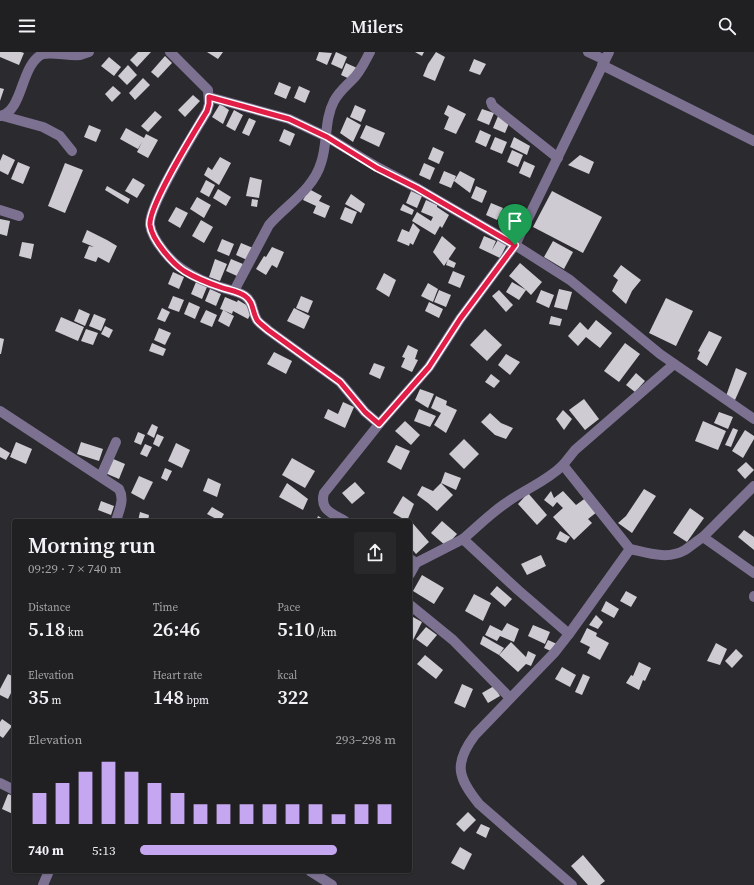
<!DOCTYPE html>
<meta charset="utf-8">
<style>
:root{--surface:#202022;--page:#28282a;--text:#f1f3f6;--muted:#a2a3a5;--line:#3d3e40;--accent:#c5a7f1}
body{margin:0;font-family:"Source Serif 4",serif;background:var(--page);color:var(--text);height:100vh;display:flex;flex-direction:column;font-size:15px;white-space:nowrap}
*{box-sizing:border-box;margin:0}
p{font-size:13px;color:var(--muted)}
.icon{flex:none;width:22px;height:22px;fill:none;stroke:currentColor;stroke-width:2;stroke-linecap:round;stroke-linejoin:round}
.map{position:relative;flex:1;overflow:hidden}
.panel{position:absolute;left:12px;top:467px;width:400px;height:354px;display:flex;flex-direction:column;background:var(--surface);border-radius:4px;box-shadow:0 1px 3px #0004,0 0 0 1px var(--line)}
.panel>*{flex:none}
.pin{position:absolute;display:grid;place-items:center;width:34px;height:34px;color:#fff;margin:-41px -17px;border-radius:50% 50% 50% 0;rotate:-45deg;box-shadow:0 0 4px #0007}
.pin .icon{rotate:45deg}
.round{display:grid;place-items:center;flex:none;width:42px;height:42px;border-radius:4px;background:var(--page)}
.overview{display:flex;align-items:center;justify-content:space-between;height:68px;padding:0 16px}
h1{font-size:22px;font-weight:600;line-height:30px}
.figures{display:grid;grid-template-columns:repeat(3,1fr);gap:6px;height:68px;padding:4px 16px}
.figures div{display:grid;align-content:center}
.figures b{font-size:20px;font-weight:600}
.figures small{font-size:11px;font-weight:400}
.figures p{font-size:11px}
.chart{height:112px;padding:8px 16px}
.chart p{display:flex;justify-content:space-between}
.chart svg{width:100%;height:72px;margin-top:4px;stroke:var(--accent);stroke-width:6}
ul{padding:0 16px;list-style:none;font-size:13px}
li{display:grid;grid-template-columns:64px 48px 1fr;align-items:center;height:30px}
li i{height:10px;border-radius:5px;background:var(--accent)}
header{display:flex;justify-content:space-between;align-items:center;height:52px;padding:0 16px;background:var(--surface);font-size:18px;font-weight:600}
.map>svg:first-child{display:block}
.building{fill:#ceccd2}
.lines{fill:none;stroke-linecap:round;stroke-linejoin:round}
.minor{stroke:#7d7192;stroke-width:10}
.route-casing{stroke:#fff;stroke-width:8}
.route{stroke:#e11d48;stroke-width:5}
</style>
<header><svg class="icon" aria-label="menu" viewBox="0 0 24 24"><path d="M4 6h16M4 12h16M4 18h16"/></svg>Milers<svg class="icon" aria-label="search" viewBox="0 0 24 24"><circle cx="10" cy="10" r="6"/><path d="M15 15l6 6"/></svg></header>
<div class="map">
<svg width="754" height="833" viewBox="0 0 754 833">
<rect width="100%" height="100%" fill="#2b2a2e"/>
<g class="building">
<polygon points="0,0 21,0 24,1 19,13 0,5"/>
<polygon points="138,0 151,0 137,15 130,8"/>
<polygon points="207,0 223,0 218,7"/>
<polygon points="319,0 332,1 327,13 316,8"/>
<polygon points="336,0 347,5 342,17 331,12"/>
<polygon points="415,0 424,0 422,4"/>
<polygon points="436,0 445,5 435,29 423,24 428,12"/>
<polygon points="165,4 172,11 158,26 151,20"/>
<polygon points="109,5 121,15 114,24 101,14"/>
<polygon points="474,7 486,12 480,23 469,19"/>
<polygon points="346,11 357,16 352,28 341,23"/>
<polygon points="128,13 137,23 127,33 118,24"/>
<polygon points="143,26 150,33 135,48 129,41"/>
<polygon points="279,30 291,35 286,47 274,42"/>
<polygon points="113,34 121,41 112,50 105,42"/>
<polygon points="299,34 310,39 305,51 294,46"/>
<polygon points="0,36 4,37 0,49"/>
<polygon points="193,43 200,49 185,65 178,58"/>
<polygon points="220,52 229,58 223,72 212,65"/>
<polygon points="355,53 366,58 361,70 350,65"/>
<polygon points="448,53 466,62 456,82 444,77 449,65 444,62"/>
<polygon points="482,57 494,61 489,73 477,68"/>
<polygon points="234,58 243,63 235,79 226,74"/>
<polygon points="155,59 162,65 148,80 141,74"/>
<polygon points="498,64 510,69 505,81 493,76"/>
<polygon points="347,65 361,73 353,90 340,81"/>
<polygon points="249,66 256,69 249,84 242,81"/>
<polygon points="89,73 101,78 96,90 84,85"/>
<polygon points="366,73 385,81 379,95 360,86"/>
<polygon points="126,76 144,86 146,82 158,88 148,106 137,100 142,90 138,97 120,87"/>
<polygon points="284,77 295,82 290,94 279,89"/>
<polygon points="480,78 491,83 486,95 475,90"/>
<polygon points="495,85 507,90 502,102 490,97"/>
<polygon points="514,85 530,94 527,103 510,95"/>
<polygon points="433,95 444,100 439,112 428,107"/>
<polygon points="512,98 523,103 518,115 507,110"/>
<polygon points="3,102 15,108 8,123 0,119 0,109"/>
<polygon points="580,103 594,110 589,122 568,113"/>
<polygon points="220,105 231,111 219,133 204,123 208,115 212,118"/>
<polygon points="524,109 535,114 530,126 519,121"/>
<polygon points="18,110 30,115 23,132 11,127"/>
<polygon points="65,111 83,118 65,161 48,154"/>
<polygon points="424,111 435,116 430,128 419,123"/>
<polygon points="444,119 456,124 454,129 460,119 475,127 470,141 454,129 451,136 439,131"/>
<polygon points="250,125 262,128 259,146 246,144"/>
<polygon points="133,126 145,133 137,146 125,139"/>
<polygon points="206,128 215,133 209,145 200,140"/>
<polygon points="107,134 130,147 128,152 105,138"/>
<polygon points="476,134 487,139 482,151 471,146"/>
<polygon points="218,137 231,145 226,154 213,146"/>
<polygon points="309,137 322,144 319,149 330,154 325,166 313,161 316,154 303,148"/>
<polygon points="411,139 422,144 417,156 406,151"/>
<polygon points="552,139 602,165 583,201 533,175"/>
<polygon points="351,142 365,152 361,161 345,152"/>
<polygon points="197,145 211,153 204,166 190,157"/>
<polygon points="252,147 258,148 257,155 251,154"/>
<polygon points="426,148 437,153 437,155 449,163 442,176 440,174 435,183 412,169 417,160 431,169 433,165 421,160"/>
<polygon points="491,151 503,156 497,168 486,163"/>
<polygon points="403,152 414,158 412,163 400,158"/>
<polygon points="176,155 188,161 180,176 168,169"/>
<polygon points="345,155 357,160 352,172 340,167"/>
<polygon points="0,167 10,169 7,184 0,182"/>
<polygon points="201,168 213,175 204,191 192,184"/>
<polygon points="413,171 420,178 413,193 410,191 409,194 397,189 402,177 409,180"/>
<polygon points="87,178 107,188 117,194 109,211 98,205 96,210 84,206 89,194 94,195 82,190"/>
<polygon points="442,184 456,196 444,214 433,200"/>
<polygon points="484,184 496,189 492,198 499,186 507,192 500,206 479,196"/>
<polygon points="222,187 234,192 229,204 217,199"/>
<polygon points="553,189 573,200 564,217 544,205"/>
<polygon points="22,190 34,192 31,207 19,204"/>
<polygon points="241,191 253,196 247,208 236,203"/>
<polygon points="272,195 284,200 277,216 272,213 266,223 256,217 264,204 266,205"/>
<polygon points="215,207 227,212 220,229 209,225"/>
<polygon points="231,207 243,212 237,224 226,219"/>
<polygon points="448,207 456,211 454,216 446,213"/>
<polygon points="520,211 542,230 531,243 526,238 519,248 506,240 512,230 526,238 509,224"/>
<polygon points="621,213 641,228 632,239 626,252 612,239 618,228 613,224"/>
<polygon points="453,219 465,224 460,236 448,231"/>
<polygon points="173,220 184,225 179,237 168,232"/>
<polygon points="384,221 396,228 389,245 376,237"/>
<polygon points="196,230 207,235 202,247 191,242"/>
<polygon points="428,231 438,237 433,250 421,244"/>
<polygon points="210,237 221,242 216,254 205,249"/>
<polygon points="559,237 572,240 567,258 554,255"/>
<polygon points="439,238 451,243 446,255 434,250"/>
<polygon points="499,238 513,253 506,260 492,244"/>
<polygon points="541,238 554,243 549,256 536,250"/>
<polygon points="173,244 184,248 179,260 168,256"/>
<polygon points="301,244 313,249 308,261 296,256"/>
<polygon points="225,245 237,250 238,248 253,257 248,267 233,259 232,262 223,258 234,264 229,275 218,269 223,258 220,257"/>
<polygon points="666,246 693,259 676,294 649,281"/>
<polygon points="189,250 200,255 195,267 184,262"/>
<polygon points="429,250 443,257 439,266 425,259"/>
<polygon points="162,256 170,260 165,270 157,267"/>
<polygon points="294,256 310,264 304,277 287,269"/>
<polygon points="79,257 90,262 85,274 74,269"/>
<polygon points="206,258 217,263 212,275 200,270"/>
<polygon points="94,262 106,267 101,279 89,274"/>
<polygon points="551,264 562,267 560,274 549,272"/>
<polygon points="61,265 84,275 78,289 55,279"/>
<polygon points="596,268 612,281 600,296 586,285 578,294 568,284 580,270 588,278"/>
<polygon points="105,274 113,278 109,286 101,282"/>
<polygon points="159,276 171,281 165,293 154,288"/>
<polygon points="86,277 98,281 93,293 81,289"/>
<polygon points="485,277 502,293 487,309 470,293"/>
<polygon points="709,279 722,285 707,314 697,307 700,300 698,299"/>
<polygon points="0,286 4,287 1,302 0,302"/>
<polygon points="152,291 166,297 163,304 149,299"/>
<polygon points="625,291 640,302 619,330 604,319"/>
<polygon points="408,293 418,298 415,307 418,308 412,320 401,315 405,306 402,305"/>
<polygon points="274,300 292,309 286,322 267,312"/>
<polygon points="506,302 520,310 510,323 498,313"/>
<polygon points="374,311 385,315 380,327 369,322"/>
<polygon points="736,316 747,321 735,348 726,344"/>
<polygon points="636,321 645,329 635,340 626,333"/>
<polygon points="491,322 500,329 494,336 485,330"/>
<polygon points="420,337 434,342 428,356 415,348"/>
<polygon points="436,344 447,349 446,353 457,358 446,381 434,373 441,361 431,356"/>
<polygon points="584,347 599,367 585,378 569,358"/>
<polygon points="343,350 354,355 345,376 324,366 328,357 338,362"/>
<polygon points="419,357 436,364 430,375 414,369"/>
<polygon points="563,358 572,367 564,378 556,367"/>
<polygon points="719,360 733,365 728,377 714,371"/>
<polygon points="490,361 501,371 513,376 506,387 495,383 481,370"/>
<polygon points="405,369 420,383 411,393 395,379"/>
<polygon points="703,369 726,379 718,398 695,389"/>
<polygon points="152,372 158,375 154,386 147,382"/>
<polygon points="733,376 738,378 731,395 725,393"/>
<polygon points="745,378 754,384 754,387 743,406 732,399"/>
<polygon points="138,380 145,383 141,393 134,390"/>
<polygon points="157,382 164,385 159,395 153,392"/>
<polygon points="464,387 479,402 464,417 449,402"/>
<polygon points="16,390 32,397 26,412 10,405"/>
<polygon points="81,390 103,397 99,409 77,402"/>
<polygon points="176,391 190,398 182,416 168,409"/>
<polygon points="145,392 152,395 147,405 140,402"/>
<polygon points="396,393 410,399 401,418 387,410"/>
<polygon points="0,395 10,401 6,408 0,405"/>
<polygon points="111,406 125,412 119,427 105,421"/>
<polygon points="292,406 315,419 305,436 282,423"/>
<polygon points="746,410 754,418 745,427 737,418"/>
<polygon points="165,416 172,419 167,429 161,426"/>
<polygon points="445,420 461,426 456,438 441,431 453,443 437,459 428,451 417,443 422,434 433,439 441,431"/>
<polygon points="139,424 153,430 144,448 131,441"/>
<polygon points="208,426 221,432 217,445 203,439"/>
<polygon points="355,430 365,441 352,452 342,441"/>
<polygon points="287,431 308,447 303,458 279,445"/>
<polygon points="644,437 656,444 632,481 618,471 626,464"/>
<polygon points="551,439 554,446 563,439 576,453 587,445 597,460 588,467 592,471 574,488 553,465 563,456 557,450 553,455 544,448"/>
<polygon points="528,441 547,463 537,473 518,452"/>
<polygon points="403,444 414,452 407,469 393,461"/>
<polygon points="101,449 114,454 111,463 98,458"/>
<polygon points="212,455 224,462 220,469 207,462"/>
<polygon points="690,456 704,466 687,490 673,481"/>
<polygon points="140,460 149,463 148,469 138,469"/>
<polygon points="318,464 326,469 316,469"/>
<polygon points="409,467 429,490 416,502 410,495 410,469 407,469"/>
<polygon points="442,469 457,482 446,494 431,481"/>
<polygon points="744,478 754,485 754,498 738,485"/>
<polygon points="560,479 570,485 566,491 556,487"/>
<polygon points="541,503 546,514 527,523 521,512"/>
<polygon points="422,523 444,536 434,552 413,539"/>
<polygon points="497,534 512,547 505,555 490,542"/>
<polygon points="626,539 637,545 631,555 620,549"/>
<polygon points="474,542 491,551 483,569 465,559"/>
<polygon points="606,549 619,557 614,566 601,559"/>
<polygon points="596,563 603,570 598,577 589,573"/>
<polygon points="413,565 422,570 413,588 410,586 410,572"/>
<polygon points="507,571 519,577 514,590 500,584 497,589 485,583 490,573 502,579"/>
<polygon points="533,573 550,580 545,592 528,584"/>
<polygon points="426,575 437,583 427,595 416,587"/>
<polygon points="587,576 597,581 596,584 609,591 600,608 587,601 590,595 580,590"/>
<polygon points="483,584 504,596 499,603 480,592"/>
<polygon points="548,588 557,592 553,600 544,596"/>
<polygon points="511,590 526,605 528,599 536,603 531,614 526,612 518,620 499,603"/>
<polygon points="716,591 727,597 720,613 707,609"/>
<polygon points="736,597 743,604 732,616 725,609"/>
<polygon points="425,603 443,618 436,627 417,612"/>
<polygon points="639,610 651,616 645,629 643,628 639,638 626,631 631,623 633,624"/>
<polygon points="562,615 576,623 570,635 555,627"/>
<polygon points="8,622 14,625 14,635 8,647 0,643 0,637"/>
<polygon points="583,622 590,625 582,643 575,640"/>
<polygon points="462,632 473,637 465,656 454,651"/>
<polygon points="494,634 500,644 488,651 482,641"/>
<polygon points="2,667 12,674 3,686 0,684 0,670"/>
<polygon points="8,742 14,744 13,762 2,757"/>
<polygon points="468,760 476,768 464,780 456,772"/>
<polygon points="481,772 490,776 486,786 476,781"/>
<polygon points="460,795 472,802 464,818 451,811"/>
<polygon points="583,803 605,829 600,833 588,833 571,814"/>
</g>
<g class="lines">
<g class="minor">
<path d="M170 0 208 38 209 52 207 59C195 80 148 154 150 173 152 188 172 211 184 218 194 225 208 231 220 235 228 238 238 239 245 244 254 250 252 260 257 268 260 272 265 275 268 278L340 330 365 360 379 372"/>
<polyline points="588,0 605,8"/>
<polyline points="602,13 754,89"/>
<polyline points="209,45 289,67 327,85 377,115 417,136 515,193 570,228 660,302 754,367"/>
<polyline points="491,50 492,53 495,56 558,106"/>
<path d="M0 64C24 59 20 12 43 2 54 0 68 4 80 3 83 2 86 1 89 0"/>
<polyline points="3,64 43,75 60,84 72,99"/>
<polyline points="0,158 19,164"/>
<path d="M234 239 269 173C286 153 313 138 321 111 328 91 324 68 334 49 339 40 345 35 352 28 360 21 365 9 370 0"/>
<path d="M674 312 575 398 563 413 630 497C648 501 668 508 685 498 691 494 697 489 703 485"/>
<path d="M0 359 119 437C125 448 119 458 116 469"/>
<polyline points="101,424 116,390"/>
<polyline points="754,434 703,485 754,521"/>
<path d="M345 469C333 462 319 458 324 441L379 372 429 315 460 267 515 193 609 0"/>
<path d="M463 487C477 475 491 461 506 451 525 437 546 430 563 413"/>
<polyline points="410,507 416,511 463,487 518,538 569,582 630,497"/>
<polyline points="410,522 416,511"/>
<polyline points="754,544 754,545"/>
<polyline points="410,553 453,588 510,646"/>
<path d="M569 582 555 600 475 683C453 712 458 726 479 752L572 833"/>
<polyline points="0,731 14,738"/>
<polyline points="310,819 332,833"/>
<polyline points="43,833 49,819"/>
</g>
</g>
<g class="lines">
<g class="route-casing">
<path id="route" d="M209 45 289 67 327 85 377 116 417 136 515 193 460 267 429 315 379 372 365 360 340 330 268 278C265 275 260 272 257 268 252 260 254 250 245 244 238 239 228 238 220 235 208 231 194 225 184 219 172 211 152 188 150 173 148 154 195 79 207 59L209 52Z"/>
</g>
<use href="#route" class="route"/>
</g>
</svg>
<div class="pin" style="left:515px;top:193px;background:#1e9e55"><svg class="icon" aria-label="arrive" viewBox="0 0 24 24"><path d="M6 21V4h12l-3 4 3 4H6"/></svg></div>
<section class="panel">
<div class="overview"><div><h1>Morning run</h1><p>09:29 · 7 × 740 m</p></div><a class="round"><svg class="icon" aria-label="share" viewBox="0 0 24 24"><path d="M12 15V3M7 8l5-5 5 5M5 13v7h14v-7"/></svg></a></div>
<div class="figures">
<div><p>Distance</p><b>5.18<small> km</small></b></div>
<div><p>Time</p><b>26:46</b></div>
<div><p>Pace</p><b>5:10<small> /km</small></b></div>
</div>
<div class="figures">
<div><p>Elevation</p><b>35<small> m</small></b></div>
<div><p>Heart rate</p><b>148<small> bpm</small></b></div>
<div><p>kcal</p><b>322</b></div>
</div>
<div class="chart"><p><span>Elevation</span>293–298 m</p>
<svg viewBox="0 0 160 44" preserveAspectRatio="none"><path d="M5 44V25M15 44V19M25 44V12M35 44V6M45 44V12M55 44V19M65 44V25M75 44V32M85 44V32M95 44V32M105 44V32M115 44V32M125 44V32M135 44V38M145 44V32M155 44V32"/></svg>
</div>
<ul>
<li><b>740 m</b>5:13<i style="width:77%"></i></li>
</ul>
</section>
</div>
